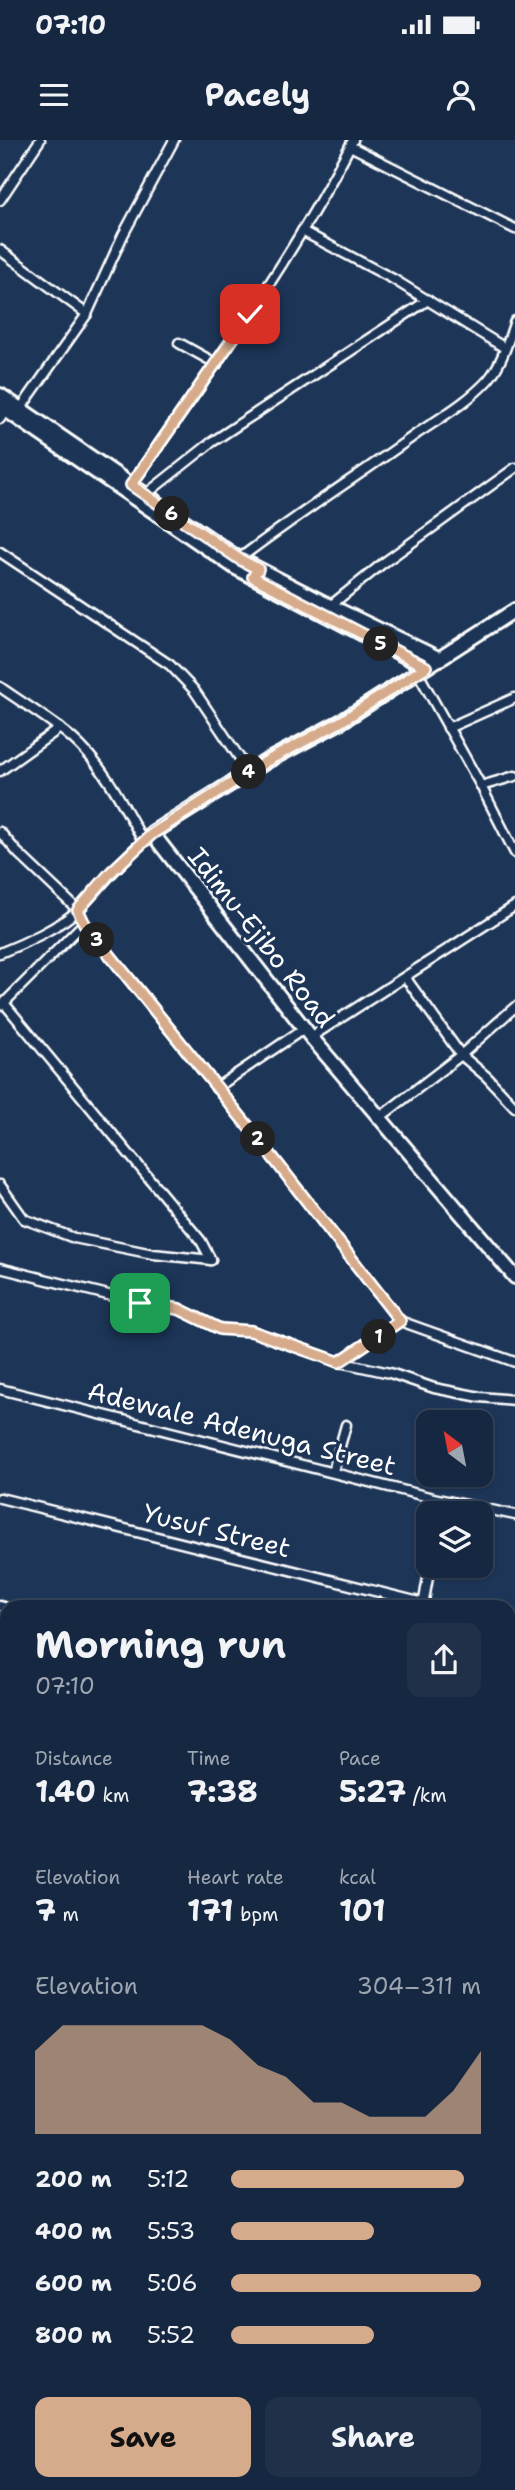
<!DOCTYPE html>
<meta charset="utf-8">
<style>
:root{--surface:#162841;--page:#1f3048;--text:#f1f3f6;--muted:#9ea6b1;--line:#35445a;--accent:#d6ab8b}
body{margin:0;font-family:"Shantell Sans",sans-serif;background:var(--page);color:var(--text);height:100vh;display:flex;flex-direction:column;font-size:26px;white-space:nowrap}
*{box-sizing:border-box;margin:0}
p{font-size:23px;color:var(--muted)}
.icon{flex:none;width:38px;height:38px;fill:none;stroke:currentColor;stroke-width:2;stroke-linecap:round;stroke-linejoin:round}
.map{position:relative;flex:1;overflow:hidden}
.drawer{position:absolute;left:0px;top:1460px;width:516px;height:891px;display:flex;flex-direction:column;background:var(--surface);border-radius:21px 21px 0 0;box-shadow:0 2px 5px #0004,0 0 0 2px var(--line)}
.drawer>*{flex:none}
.needle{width:46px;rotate:328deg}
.fabs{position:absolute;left:416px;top:1270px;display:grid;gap:14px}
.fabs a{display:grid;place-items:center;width:77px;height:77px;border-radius:14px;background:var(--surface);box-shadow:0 2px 5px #0004,0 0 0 2px var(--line);font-size:35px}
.pin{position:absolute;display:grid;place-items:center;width:60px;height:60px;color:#fff;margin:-30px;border-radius:14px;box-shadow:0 4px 10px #0006}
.km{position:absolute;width:35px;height:35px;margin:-18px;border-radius:50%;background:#222;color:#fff;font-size:19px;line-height:35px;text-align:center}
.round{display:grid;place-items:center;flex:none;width:74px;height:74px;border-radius:14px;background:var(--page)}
.headline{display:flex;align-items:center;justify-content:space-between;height:119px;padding:0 35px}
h1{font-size:38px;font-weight:700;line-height:52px}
.metrics{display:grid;grid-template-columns:repeat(3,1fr);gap:10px;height:119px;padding:7px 35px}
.metrics div{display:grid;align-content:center}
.metrics b{font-size:30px;font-weight:700}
.metrics small{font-size:19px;font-weight:400}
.metrics p{font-size:19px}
.chart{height:196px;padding:14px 35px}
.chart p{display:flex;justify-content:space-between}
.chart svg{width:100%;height:126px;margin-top:7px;fill:var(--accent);opacity:.7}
.action{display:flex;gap:14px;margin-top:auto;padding:14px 35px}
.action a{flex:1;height:80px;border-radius:14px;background:var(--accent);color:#111;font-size:28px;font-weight:700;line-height:80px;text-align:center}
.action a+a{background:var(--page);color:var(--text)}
ul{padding:0 35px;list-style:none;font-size:23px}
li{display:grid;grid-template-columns:112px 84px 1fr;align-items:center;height:52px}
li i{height:18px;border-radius:9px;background:var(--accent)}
.status{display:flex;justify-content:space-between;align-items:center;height:49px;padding:0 35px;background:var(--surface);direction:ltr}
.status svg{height:19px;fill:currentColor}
header{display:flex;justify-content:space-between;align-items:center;height:91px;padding:0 35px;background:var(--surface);font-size:32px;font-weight:700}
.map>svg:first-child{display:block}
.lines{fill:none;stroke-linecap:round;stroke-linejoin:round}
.street-casing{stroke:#fff;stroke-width:13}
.secondary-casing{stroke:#fff;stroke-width:18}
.primary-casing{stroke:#fff;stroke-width:18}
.street{stroke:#1d3557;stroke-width:8}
.secondary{stroke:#1d3557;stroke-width:12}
.primary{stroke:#1d3557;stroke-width:12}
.route-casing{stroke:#fff;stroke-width:14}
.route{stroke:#d6ab8b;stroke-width:9}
.labels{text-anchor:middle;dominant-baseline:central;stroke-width:6;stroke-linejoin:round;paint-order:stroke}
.street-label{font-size:26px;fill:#fff;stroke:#1d3557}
</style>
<div class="status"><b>07:10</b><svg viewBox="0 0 49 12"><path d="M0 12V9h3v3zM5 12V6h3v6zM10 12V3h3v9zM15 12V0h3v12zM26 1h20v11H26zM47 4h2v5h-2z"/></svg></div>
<header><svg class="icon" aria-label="menu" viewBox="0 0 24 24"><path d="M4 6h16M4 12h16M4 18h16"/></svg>Pacely<svg class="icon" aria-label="person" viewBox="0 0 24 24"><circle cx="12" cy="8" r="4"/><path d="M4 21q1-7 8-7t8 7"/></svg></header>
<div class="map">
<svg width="515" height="2350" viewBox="0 0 515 2350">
<rect width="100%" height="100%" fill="#1d3557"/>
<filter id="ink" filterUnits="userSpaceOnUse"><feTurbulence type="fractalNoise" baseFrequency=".0143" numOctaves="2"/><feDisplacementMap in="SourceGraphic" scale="14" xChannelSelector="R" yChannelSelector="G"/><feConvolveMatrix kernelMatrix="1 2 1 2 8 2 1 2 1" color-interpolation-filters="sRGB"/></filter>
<g filter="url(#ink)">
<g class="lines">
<g class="street-casing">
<g id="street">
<polyline points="350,6 515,89"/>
<polyline points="0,60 40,0"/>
<polyline points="302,91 393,139 505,208"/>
<polyline points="0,110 87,174"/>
<polyline points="179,203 217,224"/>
<polyline points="21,268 87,174 123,95 174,0"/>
<polyline points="0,279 6,270"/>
<path d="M131 345C209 233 291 122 353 0"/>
<polyline points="145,355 212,302 428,160"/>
<polyline points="0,412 170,525 194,550 249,632"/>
<path d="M239 419C296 375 357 337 415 295 440 278 468 262 488 240 502 224 508 201 515 181"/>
<polyline points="330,466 382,424 515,328"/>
<polyline points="418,533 481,646 515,713"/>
<path d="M0 547C24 564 50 579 72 598 104 626 123 664 143 701"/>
<polyline points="448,588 515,558"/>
<polyline points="0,631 60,588"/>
<polyline points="481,646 515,636"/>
<polyline points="0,692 18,713 78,770 84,783 2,865"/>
<polyline points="84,783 260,1001 400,1181"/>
<path d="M0 813C23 804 62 786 80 768 103 744 122 719 147 698"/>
<polyline points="405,837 461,915 487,937 515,967"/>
<polyline points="4,863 201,1101 211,1120"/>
<polyline points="311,897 515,766"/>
<polyline points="216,948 305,888"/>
<polyline points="379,978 461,915 515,867"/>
<polyline points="0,1045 24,1079 74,1098 153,1114 211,1120"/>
<polyline points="0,1128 140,1163 179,1169 220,1189 252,1191 339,1222 400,1181 515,1222"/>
<polyline points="339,1222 390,1233 434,1248 480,1257 515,1260"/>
<polyline points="0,1249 433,1358 515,1375"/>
<polyline points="333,1331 346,1285"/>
<polyline points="0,1358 423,1463"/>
<polyline points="432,1374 433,1358"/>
<polyline points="0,1466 7,1468"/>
<polyline points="423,1466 430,1426"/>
<polyline points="0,1556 7,1559"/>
<polyline points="0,1679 7,1682"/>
<polyline points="509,1711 515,1691"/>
<polyline points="0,1743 7,1728"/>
<polyline points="509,1770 515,1772"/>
<polyline points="0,1801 7,1804"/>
<polyline points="509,1881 515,1883"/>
<polyline points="0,1974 7,1977"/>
<polyline points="509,1993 515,1995"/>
<polyline points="0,2060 7,2062"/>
<polyline points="509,2112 515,2114"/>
<polyline points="0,2160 7,2153"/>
<polyline points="0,2315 7,2308"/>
<polyline points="123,2350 129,2343"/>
<polyline points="279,2350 285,2343"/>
</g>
</g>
<g class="secondary-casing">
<g id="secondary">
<polyline points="0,255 239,419 330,466 440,519"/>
<polyline points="0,266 236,428 426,527"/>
<polyline points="515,470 342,581 267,621 152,693 311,897 515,1137"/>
</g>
</g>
<g class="primary-casing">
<g id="primary">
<polyline points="509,2302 515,2297"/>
<polyline points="509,2317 515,2312"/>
<polyline points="462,2350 469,2343"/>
<polyline points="478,2350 484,2343"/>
</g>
</g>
<use href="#street" class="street"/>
<use href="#secondary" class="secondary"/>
<use href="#primary" class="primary"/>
</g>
</g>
<g class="lines" filter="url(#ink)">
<g class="route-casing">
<polyline id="route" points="140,1163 179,1169 220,1189 251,1191 339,1222 400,1181 260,1001 84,783 78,770 111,732 152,694 267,621 342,581 426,527 253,437 258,429 239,419 131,345 250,174"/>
</g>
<use href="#route" class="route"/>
</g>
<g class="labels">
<g class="street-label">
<text transform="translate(262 797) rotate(52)">Idimu-Ejibo Road</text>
<text transform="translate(242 1288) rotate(14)">Adewale Adenuga Street</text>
<text transform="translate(217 1390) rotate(14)">Yusuf Street</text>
</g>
</g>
</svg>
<div class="fabs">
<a><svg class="needle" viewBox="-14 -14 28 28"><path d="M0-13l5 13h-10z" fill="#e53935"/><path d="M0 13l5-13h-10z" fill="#9ea6b1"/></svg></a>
<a><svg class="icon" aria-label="layers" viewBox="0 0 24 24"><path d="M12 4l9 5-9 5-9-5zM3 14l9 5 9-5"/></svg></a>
</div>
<div class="pin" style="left:140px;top:1163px;background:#1e9e55"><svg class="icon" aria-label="arrive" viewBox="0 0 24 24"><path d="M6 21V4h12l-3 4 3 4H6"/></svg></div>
<div class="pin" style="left:250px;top:174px;background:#d93025"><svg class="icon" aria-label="check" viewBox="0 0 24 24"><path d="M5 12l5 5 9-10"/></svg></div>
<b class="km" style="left:379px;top:1197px">1</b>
<b class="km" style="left:258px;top:999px">2</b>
<b class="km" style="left:97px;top:800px">3</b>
<b class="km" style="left:249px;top:632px">4</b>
<b class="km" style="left:381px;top:504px">5</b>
<b class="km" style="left:172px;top:374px">6</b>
<section class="drawer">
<div class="headline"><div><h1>Morning run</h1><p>07:10</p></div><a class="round"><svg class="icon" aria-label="share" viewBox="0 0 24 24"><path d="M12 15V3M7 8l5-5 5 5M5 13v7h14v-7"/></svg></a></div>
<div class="metrics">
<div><p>Distance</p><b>1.40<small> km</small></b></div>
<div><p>Time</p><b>7:38</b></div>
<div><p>Pace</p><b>5:27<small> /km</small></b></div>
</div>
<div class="metrics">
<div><p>Elevation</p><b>7<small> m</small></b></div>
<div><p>Heart rate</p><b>171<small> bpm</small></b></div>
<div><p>kcal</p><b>101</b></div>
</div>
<div class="chart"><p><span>Elevation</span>304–311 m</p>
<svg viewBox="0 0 160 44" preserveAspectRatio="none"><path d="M0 44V15L10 6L20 6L30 6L40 6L50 6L60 6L70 11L80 20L90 24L100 33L110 33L120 38L130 38L140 38L150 29L160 15V44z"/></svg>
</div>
<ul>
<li><b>200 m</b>5:12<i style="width:93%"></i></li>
<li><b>400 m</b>5:53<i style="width:57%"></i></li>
<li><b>600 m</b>5:06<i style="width:100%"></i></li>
<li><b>800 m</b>5:52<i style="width:57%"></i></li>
</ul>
<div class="action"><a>Save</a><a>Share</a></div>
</section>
</div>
